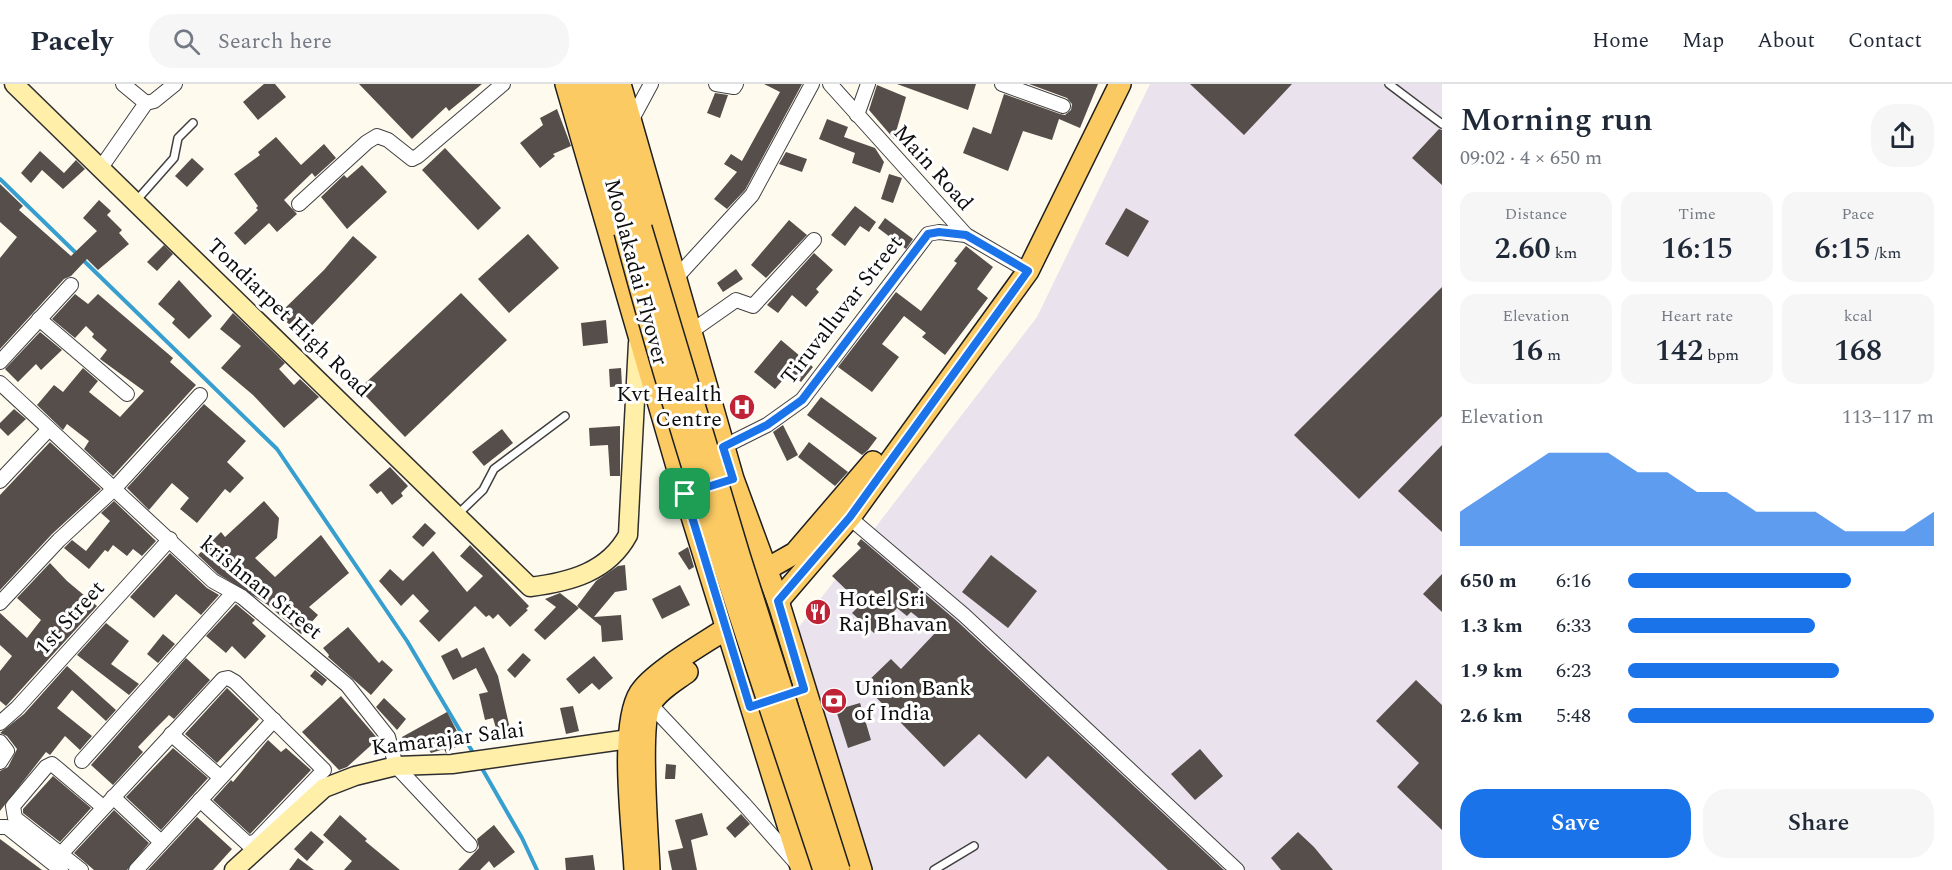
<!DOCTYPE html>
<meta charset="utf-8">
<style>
:root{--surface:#fff;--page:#f6f6f7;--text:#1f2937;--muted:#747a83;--line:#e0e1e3;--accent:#1a73e8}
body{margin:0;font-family:Spectral,serif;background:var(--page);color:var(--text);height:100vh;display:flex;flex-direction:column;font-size:22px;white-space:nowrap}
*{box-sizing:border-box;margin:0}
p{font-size:20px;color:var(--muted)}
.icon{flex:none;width:33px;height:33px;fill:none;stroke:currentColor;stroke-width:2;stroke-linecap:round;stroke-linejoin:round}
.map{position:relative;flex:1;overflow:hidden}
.sheet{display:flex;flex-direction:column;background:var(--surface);width:510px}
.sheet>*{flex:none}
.pin{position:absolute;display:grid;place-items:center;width:51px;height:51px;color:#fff;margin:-26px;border-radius:12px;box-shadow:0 3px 9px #0006}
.round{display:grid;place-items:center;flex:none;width:63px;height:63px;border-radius:24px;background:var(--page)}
.overview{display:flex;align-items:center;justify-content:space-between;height:102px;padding:0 18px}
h1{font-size:33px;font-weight:600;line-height:45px}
.stats{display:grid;grid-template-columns:repeat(3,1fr);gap:9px;height:102px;padding:6px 18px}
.stats div{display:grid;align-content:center;border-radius:15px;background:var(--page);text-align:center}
.stats b{font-size:30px;font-weight:600}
.stats small{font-size:16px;font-weight:400}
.stats p{font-size:16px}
.chart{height:168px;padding:12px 18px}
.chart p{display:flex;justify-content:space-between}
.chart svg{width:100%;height:108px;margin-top:6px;fill:var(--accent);opacity:.7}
.primary-button{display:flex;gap:12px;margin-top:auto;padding:12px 18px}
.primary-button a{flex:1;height:69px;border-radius:24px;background:var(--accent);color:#fff;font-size:24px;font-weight:600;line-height:69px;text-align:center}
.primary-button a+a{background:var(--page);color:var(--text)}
ul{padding:0 18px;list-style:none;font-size:20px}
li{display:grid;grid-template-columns:96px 72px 1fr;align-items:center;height:45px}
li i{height:15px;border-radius:8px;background:var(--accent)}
header{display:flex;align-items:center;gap:36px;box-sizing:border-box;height:84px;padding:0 30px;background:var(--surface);border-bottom:2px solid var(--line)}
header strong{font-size:28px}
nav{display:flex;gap:33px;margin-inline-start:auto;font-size:21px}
.search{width:420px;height:54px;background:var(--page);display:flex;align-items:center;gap:15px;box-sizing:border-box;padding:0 21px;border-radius:24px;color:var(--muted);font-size:22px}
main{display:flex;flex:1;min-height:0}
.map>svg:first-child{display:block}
.industrial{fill:#eae2ec}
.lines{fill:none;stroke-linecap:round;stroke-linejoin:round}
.stream{stroke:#379fd0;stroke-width:4}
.building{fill:#564e4a}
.lane-casing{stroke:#404040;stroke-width:10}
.street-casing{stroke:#404040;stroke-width:16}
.secondary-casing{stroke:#2f2f2f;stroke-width:21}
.primary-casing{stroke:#1e1e1e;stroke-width:24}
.lane{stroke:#fff;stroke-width:7}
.street{stroke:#fff;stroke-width:14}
.secondary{stroke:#ffefa9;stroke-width:18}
.primary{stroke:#fbca62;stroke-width:21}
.primary-bridge-casing{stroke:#1e1e1e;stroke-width:24;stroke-linecap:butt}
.primary-bridge{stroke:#fbca62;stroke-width:21}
.route-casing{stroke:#fff;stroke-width:12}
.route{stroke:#1a73e8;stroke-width:8}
.labels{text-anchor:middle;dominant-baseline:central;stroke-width:6;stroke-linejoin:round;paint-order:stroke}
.street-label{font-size:22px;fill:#0d0d0d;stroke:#fff}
.poi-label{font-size:22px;fill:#0d0d0d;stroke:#fff;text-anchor:start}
</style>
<header>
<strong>Pacely</strong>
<div class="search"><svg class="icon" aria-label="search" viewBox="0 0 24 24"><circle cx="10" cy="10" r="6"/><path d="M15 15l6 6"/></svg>Search here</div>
<nav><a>Home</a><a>Map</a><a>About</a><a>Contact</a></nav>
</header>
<main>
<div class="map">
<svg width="1442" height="786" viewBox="0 0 1442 786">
<rect width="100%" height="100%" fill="#fffaee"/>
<polygon class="industrial" points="1150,0 1442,0 1442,786 861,786 795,548 1037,233"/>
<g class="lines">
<g class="stream">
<polyline points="0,95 77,170"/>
<polyline points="82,175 277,365 407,557 475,672"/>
<polyline points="480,681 522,754 537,786"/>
</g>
</g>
<g class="building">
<polygon points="264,0 275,0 286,13 258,36 243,18"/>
<polygon points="359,0 482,0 449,27 446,23 412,55"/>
<polygon points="764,0 802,0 745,106 727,125 714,115 737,88 724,80 731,70 742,77 780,8"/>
<polygon points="897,0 976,0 968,26"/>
<polygon points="1029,0 1098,0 1080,44 1059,35 1052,56 1023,47 1008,87 963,69 973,43 991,50 1004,10 1060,30 1065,31 1071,26 1072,20 1067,14"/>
<polygon points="1190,0 1292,0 1244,51"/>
<polygon points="877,1 906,13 894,55 869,26"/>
<polygon points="715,9 728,11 720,34 707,29"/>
<polygon points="557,25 571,62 553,70 555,72 540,84 520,59 543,41 540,34"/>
<polygon points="827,35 848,43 844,53 875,64 884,78 880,89 852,79 855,69 819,55"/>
<polygon points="1439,45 1442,46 1442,101 1412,74"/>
<polygon points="276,53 301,81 324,60 336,74 315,93 312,89 284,116 297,130 277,148 269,139 245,161 234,149 258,126 256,124 258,122 234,90 260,71 258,68"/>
<polygon points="445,64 501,124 478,146 422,86"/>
<polygon points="40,67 64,89 76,76 85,85 63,105 42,86 31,99 21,89"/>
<polygon points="786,68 807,75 802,88 779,80"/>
<polygon points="192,74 204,85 187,103 175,92"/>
<polygon points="362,81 387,108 347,145 321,113 344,91 347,94"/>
<polygon points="889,90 902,94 893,119 881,115"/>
<polygon points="0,100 23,122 19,126 71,172 97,147 83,134 99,116 111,127 107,131 122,146 119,149 129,160 98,186 87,175 71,192 64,195 0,265 0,174 17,153 0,138"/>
<polygon points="855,122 876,138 869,148 860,142 845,162 831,151"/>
<polygon points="1126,124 1149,137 1128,173 1105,160"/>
<polygon points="885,134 913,155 906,165 878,144"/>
<polygon points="789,136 807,151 766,194 751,181"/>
<polygon points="528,150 559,184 509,229 478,195"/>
<polygon points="353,152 377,173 301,253 279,230 324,186"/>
<polygon points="164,161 173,170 157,187 147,178"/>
<polygon points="966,162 993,183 977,205 988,214 945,271 922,253 926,249 904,232 882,260 899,273 872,308 838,283 896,208 921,227 957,179 954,177"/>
<polygon points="814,169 833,186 816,205 819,208 806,223 792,211 778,229 767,221"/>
<polygon points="736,185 743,195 723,208 717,199"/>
<polygon points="179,196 212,232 189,255 172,239 175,235 158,220"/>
<polygon points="1442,203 1442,332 1359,415 1294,351"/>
<polygon points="461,209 507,256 405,353 359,305"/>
<polygon points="75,210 88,220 98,210 173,274 170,278 196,301 113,392 84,365 89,357 67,340 63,346 37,321 54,301 63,308 83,284 98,297 89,308 120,333 144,307 100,275 107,266 92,253 94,250 86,242 75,254 52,235"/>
<polygon points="233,229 285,279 279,285 294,301 300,295 319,313 284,344 253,311 221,284 241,262 220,245"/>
<polygon points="606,236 608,259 583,262 581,239"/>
<polygon points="40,248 62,266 41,286 36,280 18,298 5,285"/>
<polygon points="781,256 813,283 801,298 790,288 775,305 754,288"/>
<polygon points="621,284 622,302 610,303 609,285"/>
<polygon points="821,313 877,354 868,366 862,371 807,331"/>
<polygon points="747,316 750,326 737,330 734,320"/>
<polygon points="204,320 246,357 227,378 244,394 230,409 225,405 197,439 180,425 189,414 172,399 149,426 127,404"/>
<polygon points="14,325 26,335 8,352 0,344 0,339"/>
<polygon points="783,341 798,371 787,377 773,348"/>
<polygon points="620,342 620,392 610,392 608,361 590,362 589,344"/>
<polygon points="502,345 513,359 484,382 472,368"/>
<polygon points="50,358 101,405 52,450 0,506 0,411"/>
<polygon points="809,358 848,388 835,402 798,373"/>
<polygon points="1442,361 1442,448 1398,407"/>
<polygon points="390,383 408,402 401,409 403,412 392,421 381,407 377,410 369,401"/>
<polygon points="114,417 156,457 142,472 133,465 127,472 113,461 108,468 105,466 89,485 64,464 72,456 86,467 110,437 101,429"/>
<polygon points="264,417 279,434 277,454 255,474 275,493 321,451 349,489 309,523 318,531 301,550 268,521 218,490 198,471 221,448 225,453"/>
<polygon points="425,439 436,449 423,463 412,453"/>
<polygon points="861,455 958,538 1224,786 1168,786 1048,672 1026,695 979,650 944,683 864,601 891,575 901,585 936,548 911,528 907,532 897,524 874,549 852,529 861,520 832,492 861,464 857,460"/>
<polygon points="470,461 529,522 526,525 528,526 510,543 498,530 493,535 489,531 486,533 475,522 439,558 419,537 429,527 413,510 401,522 379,497 390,485 403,497 433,467 467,508 483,492 460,472"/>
<polygon points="688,463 694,483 689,486 678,469"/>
<polygon points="170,469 207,504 219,511 201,531 176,510 154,534 130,513"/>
<polygon points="991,471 1037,507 1008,544 962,508"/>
<polygon points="50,479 67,497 97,522 6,622 0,617 0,587 12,572 0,561 0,529 27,554 41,536 17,514"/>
<polygon points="625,481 627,506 615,508 594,533 621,531 623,556 602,558 601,542 577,522 596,497 618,482"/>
<polygon points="1442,490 1442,528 1423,510"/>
<polygon points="680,501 690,521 662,535 652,515"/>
<polygon points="560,509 579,524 545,556 534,546 556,523 545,515"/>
<polygon points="236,520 255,536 252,539 266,552 245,575 232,562 226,569 206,552"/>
<polygon points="106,539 129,557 111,580 139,600 129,611 77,571"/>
<polygon points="348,543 379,579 382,576 393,586 371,611 328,573 329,571 323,564"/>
<polygon points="163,550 175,560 158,579 147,570"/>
<polygon points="484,563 498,592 510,645 497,648 493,634 485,636 479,610 488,608 476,584 453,596 441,572 457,564 462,574"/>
<polygon points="523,569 531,576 515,594 507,586"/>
<polygon points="594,572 613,594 599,606 592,599 579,610 566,595"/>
<polygon points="186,574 210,596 174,635 169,631 157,643 138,663 143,668 113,701 91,681"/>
<polygon points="67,582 116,626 106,637 72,606 57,624 92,652 80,666 65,652 50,671 46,668 0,727 0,687 8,683 17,665 7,652 0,649 24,630"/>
<polygon points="315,586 327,596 322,602 310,592"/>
<polygon points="1416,596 1442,621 1442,746 1397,703 1419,679 1376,637"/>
<polygon points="227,604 259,635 217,679 185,650"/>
<polygon points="341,612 378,655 347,683 339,686 302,648"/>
<polygon points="384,614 406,635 397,646 376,623"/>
<polygon points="860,619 871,656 848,664 836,626"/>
<polygon points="573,622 579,647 566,650 560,624"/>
<polygon points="447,628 463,659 446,669 444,665 431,669 422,655 409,664 402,653"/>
<polygon points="268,656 281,668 286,664 311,686 250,750 213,716 231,696 233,698"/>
<polygon points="173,664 208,694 161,746 126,713"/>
<polygon points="1200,665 1223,692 1195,716 1171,690"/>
<polygon points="666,680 676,681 675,695 665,695"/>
<polygon points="53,692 91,724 60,758 23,729 23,725"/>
<polygon points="114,726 149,759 127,786 94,786 74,769"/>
<polygon points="702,729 708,751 691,756 697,786 672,786 668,767 683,764 675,736"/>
<polygon points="741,730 750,740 735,754 726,744"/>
<polygon points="340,731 367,755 365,757 400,786 344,786 352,777 323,751"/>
<polygon points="197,733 232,765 213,786 148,786"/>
<polygon points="494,741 515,768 494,784 489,777 480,786 458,786 479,764 477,755"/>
<polygon points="311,747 324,758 307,777 294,765"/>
<polygon points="1298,748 1314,763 1333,786 1281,786 1271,774"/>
<polygon points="0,755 42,786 0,786"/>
<polygon points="593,771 595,786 566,786 565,774"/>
<polygon points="298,774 314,786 289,786"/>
</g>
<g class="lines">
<g class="lane-casing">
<g id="lane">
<polyline points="1389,0 1442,40"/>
<polyline points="136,117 174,74 178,54 193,39"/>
<polyline points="457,431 483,406 494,385 565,332"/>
<polyline points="934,786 974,762"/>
</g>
</g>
<g class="street-casing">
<g id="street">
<polyline points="123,0 146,19"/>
<polyline points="716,0 734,3 736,0"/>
<polyline points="830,0 966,151 1028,187"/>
<polyline points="1002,0 1063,22"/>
<polyline points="857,31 868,0"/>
<polyline points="630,39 651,0"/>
<polyline points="100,85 146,19 154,17 175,0"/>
<polyline points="299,120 367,58 377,52 388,56 412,75 418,72 503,0"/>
<polyline points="674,196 752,111 812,0"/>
<polyline points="39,235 127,310"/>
<polyline points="689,249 736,216 753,222 814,156"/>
<polyline points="0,278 71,201"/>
<polyline points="0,299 213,497 242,513 347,601 388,653 396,682 470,761"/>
<polyline points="723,363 767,341 802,316 928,150 939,148 966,151"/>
<polyline points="0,397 49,345"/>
<polyline points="844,429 964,531 1237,786"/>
<polyline points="0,519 59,456 113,406 200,311"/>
<polyline points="650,620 744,720 797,780"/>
<polyline points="0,639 17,624 170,455"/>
<polyline points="171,650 220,693"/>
<polyline points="0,658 7,667 0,678"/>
<polyline points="82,677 233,509"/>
<polyline points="113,713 161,758"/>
<polyline points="0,743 7,743 61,786"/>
<polyline points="60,771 223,595 228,594 235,598 324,686 256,757 248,760 200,716"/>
<polyline points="81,786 15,734 13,722 46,683 52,680 103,723"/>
<polyline points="136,786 274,636"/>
</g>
</g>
<g class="secondary-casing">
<g id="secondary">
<path d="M14 0 530 503C570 498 608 488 628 451L638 259"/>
<polyline points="234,786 324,704 355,692 396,682 452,680 629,655"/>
</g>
</g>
<g class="primary-casing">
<g id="primary">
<polyline points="566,0 685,410 802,786"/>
<polyline points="585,0 625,148"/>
<polyline points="603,0 641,144"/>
<polyline points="620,0 733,395 778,517 861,786"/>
<polyline points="767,485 795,469 873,378"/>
<polyline points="778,517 850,433 1028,187 1120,0"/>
<path d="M635 786C633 745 619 642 640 609 653 588 705 559 727 544"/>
<path d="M649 786C648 755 638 643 650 621 657 607 675 597 687 588"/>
</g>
</g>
<use href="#lane" class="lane"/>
<use href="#street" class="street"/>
<use href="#secondary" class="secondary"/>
<use href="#primary" class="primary"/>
<g class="primary-bridge-casing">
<g id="primary-bridge">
<polyline points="641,144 739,471 839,786"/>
<path d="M625 148C682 363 754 575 824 786"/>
</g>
</g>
<use href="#primary-bridge" class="primary-bridge"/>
</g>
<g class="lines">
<g class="route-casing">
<polygon id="route" points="939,148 966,151 1028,187 850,433 778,517 804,605 750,623 685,410 733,395 723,363 767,341 802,316 928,150"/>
</g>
<use href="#route" class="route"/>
</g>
<defs>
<g id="hospital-disc" transform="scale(1.35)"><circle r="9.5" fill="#c02336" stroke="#fff"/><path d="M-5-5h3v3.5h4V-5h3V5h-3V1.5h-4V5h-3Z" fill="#fff"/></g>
<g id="restaurant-disc" transform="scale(1.35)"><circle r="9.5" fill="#c02336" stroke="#fff"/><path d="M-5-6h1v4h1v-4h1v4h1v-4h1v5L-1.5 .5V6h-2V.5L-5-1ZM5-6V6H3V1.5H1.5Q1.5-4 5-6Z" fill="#fff"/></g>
<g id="bank-disc" transform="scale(1.35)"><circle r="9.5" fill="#c02336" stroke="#fff"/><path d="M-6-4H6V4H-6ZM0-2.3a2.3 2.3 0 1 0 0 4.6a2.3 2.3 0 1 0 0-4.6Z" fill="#fff"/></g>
</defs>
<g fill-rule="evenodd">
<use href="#hospital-disc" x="742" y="323"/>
<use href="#restaurant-disc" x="818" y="528"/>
<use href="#bank-disc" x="834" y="617"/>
</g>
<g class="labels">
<g class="street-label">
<text transform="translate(933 84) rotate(48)">Main Road</text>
<text transform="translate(636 188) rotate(75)">Moolakadai Flyover</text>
<text transform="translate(842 226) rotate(-52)">Tiruvalluvar Street</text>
<text transform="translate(289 234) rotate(44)">Tondiarpet High Road</text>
<text transform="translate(261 504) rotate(39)">krishnan Street</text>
<text transform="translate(70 534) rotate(-48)">1st Street</text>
<text transform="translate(448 655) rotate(-7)">Kamarajar Salai</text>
</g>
<g class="poi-label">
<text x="722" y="310" text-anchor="end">Kvt Health<tspan x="722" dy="25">Centre</tspan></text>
<text x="838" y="515">Hotel Sri<tspan x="838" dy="25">Raj Bhavan</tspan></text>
<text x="854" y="604">Union Bank<tspan x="854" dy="25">of India</tspan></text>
</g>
</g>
</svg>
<div class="pin" style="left:685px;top:410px;background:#1e9e55"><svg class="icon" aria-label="arrive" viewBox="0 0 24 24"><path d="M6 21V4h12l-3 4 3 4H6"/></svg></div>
</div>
<section class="sheet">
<div class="overview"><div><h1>Morning run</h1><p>09:02 · 4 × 650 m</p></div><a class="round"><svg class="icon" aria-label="share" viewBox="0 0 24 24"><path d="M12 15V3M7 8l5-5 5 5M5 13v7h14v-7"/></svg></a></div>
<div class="stats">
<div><p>Distance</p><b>2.60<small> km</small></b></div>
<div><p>Time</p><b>16:15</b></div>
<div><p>Pace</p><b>6:15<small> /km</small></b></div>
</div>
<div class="stats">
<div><p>Elevation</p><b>16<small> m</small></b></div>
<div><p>Heart rate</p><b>142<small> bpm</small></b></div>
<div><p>kcal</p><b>168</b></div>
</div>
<div class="chart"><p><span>Elevation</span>113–117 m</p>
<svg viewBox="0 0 160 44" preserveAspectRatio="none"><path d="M0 44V30L10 22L20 14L30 6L40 6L50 6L60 14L70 14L80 22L90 22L100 30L110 30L120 30L130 38L140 38L150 38L160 30V44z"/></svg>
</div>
<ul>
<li><b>650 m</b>6:16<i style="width:73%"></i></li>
<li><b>1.3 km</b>6:33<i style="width:61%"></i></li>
<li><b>1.9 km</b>6:23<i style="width:69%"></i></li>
<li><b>2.6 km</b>5:48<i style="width:100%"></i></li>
</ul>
<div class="primary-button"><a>Save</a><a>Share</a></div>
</section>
</main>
